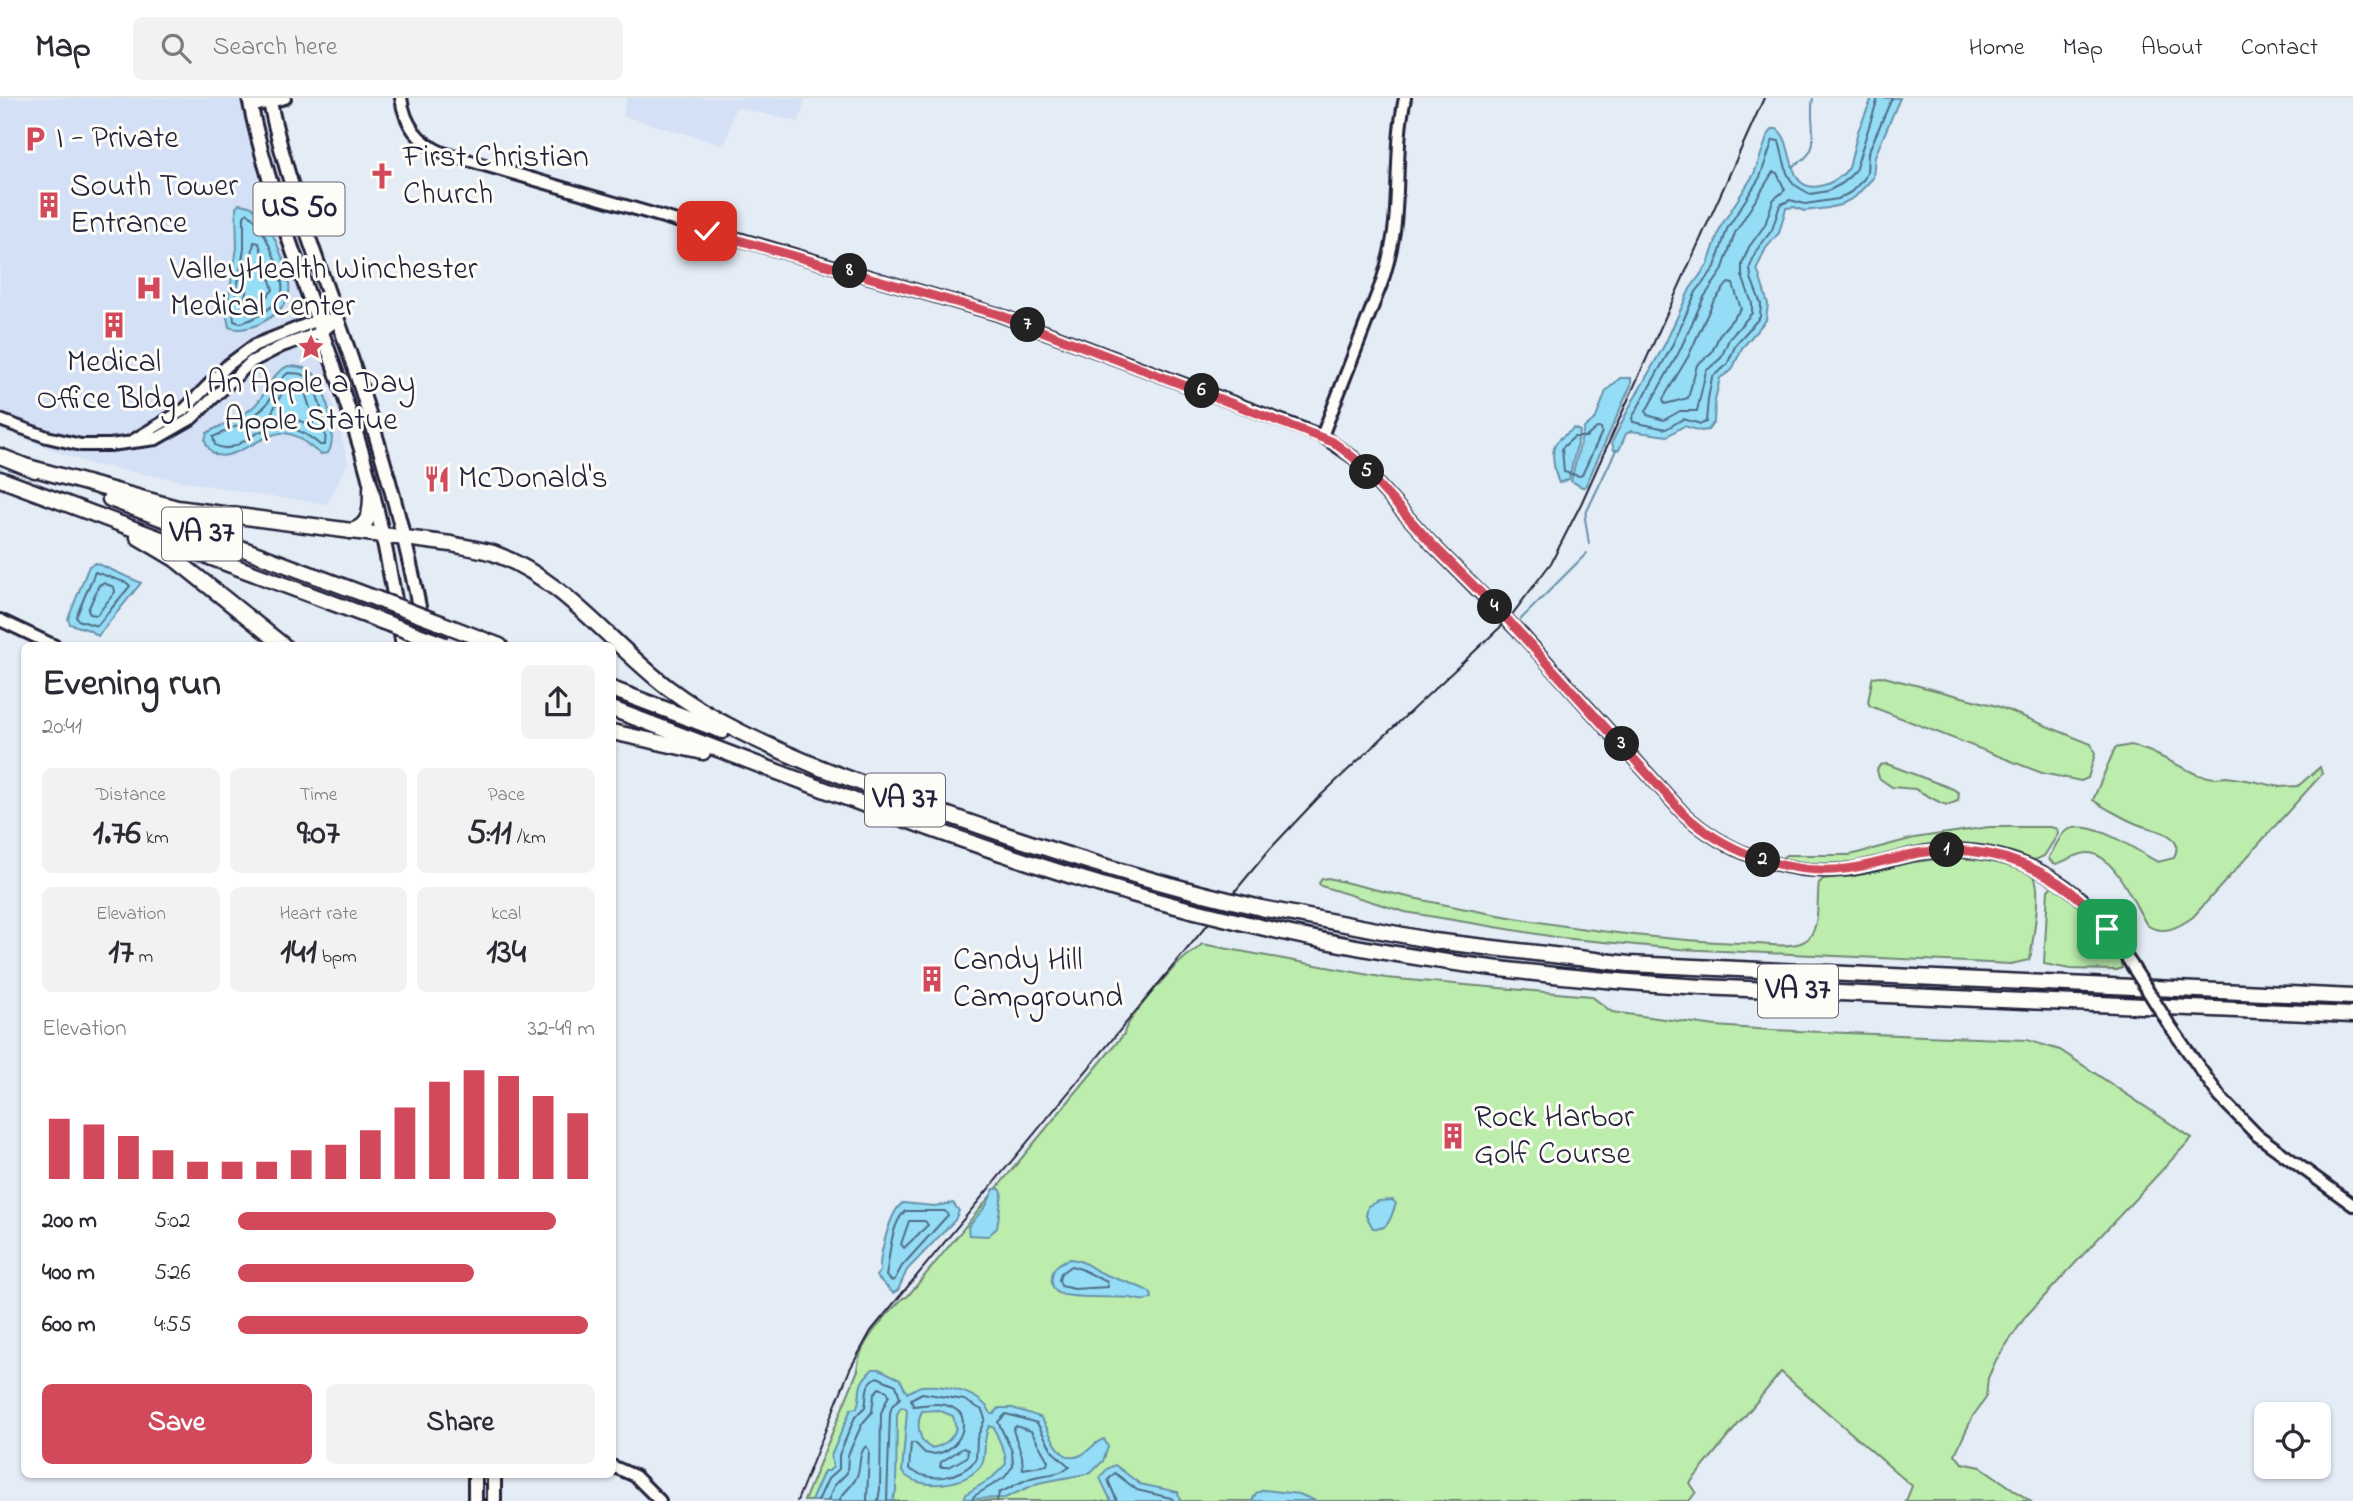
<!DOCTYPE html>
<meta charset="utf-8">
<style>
:root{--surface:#fff;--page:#f2f2f3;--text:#2b2b33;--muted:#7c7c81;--line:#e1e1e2;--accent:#d1495b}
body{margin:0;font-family:"Indie Flower",sans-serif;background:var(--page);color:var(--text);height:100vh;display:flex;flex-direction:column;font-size:26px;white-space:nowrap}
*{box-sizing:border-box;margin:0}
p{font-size:23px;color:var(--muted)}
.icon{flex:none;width:38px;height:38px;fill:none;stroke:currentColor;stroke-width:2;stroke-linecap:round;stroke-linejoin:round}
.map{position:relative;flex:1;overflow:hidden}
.sheet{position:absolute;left:21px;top:544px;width:595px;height:836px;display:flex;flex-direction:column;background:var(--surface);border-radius:10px;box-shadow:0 2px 5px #0004}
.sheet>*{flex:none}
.tools{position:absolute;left:2254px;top:1304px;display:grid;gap:14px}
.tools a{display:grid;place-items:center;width:77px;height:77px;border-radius:10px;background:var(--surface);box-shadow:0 2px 5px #0004;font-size:35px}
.pin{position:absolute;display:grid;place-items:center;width:60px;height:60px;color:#fff;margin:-30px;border-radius:14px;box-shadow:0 4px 10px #0006}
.km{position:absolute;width:35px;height:35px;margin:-18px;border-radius:50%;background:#222;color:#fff;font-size:19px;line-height:35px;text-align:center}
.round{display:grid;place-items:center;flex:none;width:74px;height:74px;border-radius:10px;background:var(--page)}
.overview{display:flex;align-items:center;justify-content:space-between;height:119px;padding:0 21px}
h1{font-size:38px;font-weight:800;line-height:52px}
.stats{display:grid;grid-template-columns:repeat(3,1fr);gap:10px;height:119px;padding:7px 21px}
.stats div{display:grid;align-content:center;border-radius:10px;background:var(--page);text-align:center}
.stats b{font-size:35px;font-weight:800}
.stats small{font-size:19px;font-weight:400}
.stats p{font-size:19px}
.chart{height:196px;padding:14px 21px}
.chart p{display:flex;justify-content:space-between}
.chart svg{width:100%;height:126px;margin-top:7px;stroke:var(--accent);stroke-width:6}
.action{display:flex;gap:14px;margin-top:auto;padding:14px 21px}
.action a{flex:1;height:80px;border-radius:10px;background:var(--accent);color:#fff;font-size:28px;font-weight:800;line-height:80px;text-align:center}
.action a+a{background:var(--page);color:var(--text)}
ul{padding:0 21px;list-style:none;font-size:23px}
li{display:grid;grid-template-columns:112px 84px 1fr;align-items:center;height:52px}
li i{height:18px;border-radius:9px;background:var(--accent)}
header{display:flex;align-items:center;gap:42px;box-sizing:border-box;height:98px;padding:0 35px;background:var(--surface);border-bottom:2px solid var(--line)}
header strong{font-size:33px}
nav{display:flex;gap:38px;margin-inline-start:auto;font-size:24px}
.search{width:490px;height:63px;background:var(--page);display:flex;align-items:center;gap:18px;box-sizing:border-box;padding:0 24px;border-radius:10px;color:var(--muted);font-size:26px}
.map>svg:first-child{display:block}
.built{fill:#d3e0f5}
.green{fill:#bcedac;stroke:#6f8874;stroke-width:2}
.water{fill:#95ddf6;stroke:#6792ab;stroke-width:2;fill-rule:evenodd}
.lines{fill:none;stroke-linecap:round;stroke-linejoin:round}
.shore{stroke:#506d86;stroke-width:2}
.stream{stroke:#6792ab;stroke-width:2}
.secondary-casing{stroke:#22223b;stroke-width:16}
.primary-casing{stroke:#22223b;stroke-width:18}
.highway-casing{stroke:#22223b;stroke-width:19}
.secondary{stroke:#fdfcf7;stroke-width:10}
.primary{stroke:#fdfcf7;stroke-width:12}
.highway{stroke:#fdfcf7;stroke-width:14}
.rail{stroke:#22223b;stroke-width:2}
.secondary-bridge-casing{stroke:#22223b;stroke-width:16;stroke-linecap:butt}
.highway-bridge-casing{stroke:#22223b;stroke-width:19;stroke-linecap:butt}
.secondary-bridge{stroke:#fdfcf7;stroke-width:10}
.highway-bridge{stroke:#fdfcf7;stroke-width:14}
.route-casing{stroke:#fff;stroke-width:14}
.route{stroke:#d1495b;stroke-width:9}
.labels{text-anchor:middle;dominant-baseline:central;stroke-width:6;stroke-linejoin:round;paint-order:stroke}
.shield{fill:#fdfcf7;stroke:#646373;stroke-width:2}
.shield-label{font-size:30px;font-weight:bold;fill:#22223b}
.poi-label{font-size:32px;fill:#22223b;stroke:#fdfcf7;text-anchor:start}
</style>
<header>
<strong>Map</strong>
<div class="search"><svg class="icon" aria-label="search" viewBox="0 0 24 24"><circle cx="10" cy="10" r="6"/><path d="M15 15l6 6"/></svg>Search here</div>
<nav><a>Home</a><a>Map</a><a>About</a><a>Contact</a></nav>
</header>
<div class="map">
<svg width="2353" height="1403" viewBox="0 0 2353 1403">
<rect width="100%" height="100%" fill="#e4ecf6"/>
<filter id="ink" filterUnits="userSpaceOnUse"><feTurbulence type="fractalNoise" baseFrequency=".0143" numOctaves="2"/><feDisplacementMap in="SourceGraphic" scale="14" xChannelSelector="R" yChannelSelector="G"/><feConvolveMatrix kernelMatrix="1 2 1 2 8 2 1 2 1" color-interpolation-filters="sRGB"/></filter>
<g filter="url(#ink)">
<g class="built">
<polygon points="0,0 241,0 258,75 324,269 348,365 327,406 260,397 90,366 0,332"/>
<polygon points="627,0 805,0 799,24 735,9 725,47 623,18"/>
</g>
<g class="green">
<polygon points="1880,578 1997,608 2091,646 2095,656 2088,680 2081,683 2042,675 1870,608 1868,604 1872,582 1873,579"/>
<path d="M2131 647 2151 654 2198 677 2214 680 2227 679 2252 683 2280 689 2298 688 2320 669 2322 676 2193 819C2179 829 2163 838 2147 827 2135 808 2114 755 2088 755 2077 755 2067 763 2056 766L2050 763 2049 759C2054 752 2060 736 2067 732 2093 720 2136 753 2158 764L2174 760C2186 734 2153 733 2137 726 2129 723 2099 707 2093 702L2115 650Z"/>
<polygon points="1887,666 1953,691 1959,695 1958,703 1947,707 1941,705 1915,691 1892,689 1879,680 1877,672 1880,667"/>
<polygon points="1989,729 2051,729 2057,731 2058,736 2044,758 2035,762 1990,750 1962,747 1927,748 1860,763 1831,767 1784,763 1782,760 1786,757 1850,757 1914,740"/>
<path d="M1945 760C1976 760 2006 763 2034 778 2042 794 2033 837 2031 856L2029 862 2011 866 1679 851 1561 840 1405 814 1321 788 1319 785 1322 781 1328 780C1463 814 1600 839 1739 845 1755 845 1789 851 1803 844 1822 835 1816 802 1819 785L1823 781 1878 773 1900 766Z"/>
<path d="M2052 788C2070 794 2121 851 2122 870L2117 872 2070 871 2044 866 2048 792Z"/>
<path d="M1202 846 1386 880 1591 898 1612 914 1716 928 1771 932 2027 942 2060 952 2192 1040 2026 1218 1996 1262 1988 1280 1986 1300 1973 1318 1955 1356 1962 1365 1981 1369 2030 1403H1906L1912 1388 1781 1274 1690 1385 1696 1394 1689 1403H804L858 1272C855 1248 887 1217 903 1200L907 1199 1124 936C1125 923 1169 874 1181 863 1188 856 1195 854 1202 846Z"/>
</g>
<g class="water">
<path d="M1872 0H1900L1875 58 1873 80 1855 99 1840 107 1828 110 1804 113 1794 109 1786 110 1779 135 1766 150 1757 170 1768 206 1766 222 1742 250 1732 272 1720 280 1715 302 1714 324 1708 332 1701 333 1684 328 1667 338 1631 333 1626 336 1619 352H1614L1612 344 1630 308 1665 246 1690 191 1708 166 1721 128 1754 76 1768 37 1773 31H1777C1796 44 1784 95 1820 88 1831 86 1842 78 1849 70L1858 33Z"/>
<path d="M239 106C245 107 250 107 255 111 270 123 292 176 289 195 286 215 248 238 229 229L226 214 237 150 236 110Z"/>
<path d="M288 268C297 268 307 269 314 276 326 288 338 340 328 355L321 356C307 348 299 335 282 335 258 335 217 381 205 342L207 335C222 326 239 322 252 310 269 296 267 278 288 268Z"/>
<polygon points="1620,280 1631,280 1631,287 1585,389 1582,389 1571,383 1584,330 1596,320 1606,293"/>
<path d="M1574 330 1580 333 1569 381 1559 385C1555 376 1550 354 1556 345 1560 339 1569 335 1574 330Z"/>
<polygon points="96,465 141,485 98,538 89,532 70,526 68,521 89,468"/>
<polygon points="994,1091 1000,1091 1002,1095 997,1130 988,1138 969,1137 968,1129 986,1108"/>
<path d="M1393 1102 1396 1106C1390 1119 1390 1133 1373 1130L1366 1118 1368 1108 1379 1103Z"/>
<path d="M903 1105 934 1108 953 1105 959 1113 955 1122 907 1172 898 1192 893 1195 876 1178 880 1173C879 1159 890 1112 903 1105Z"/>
<path d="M1070 1161C1084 1162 1090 1170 1102 1175 1119 1183 1136 1185 1151 1195L1152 1200C1145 1204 1139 1202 1131 1200 1115 1198 1068 1201 1058 1195 1051 1190 1051 1181 1053 1174 1056 1166 1062 1163 1070 1161Z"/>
<path d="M873 1271H879L900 1281 907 1295C912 1293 916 1289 922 1288 944 1286 983 1295 991 1316H994L999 1310H1013L1040 1319C1050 1329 1058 1369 1081 1357 1090 1353 1094 1344 1104 1341L1108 1349 1103 1363 1091 1375 1038 1385 1005 1400 964 1401 966 1396 992 1380 1006 1366 1005 1356 994 1330 989 1328C982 1342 987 1356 982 1366 969 1388 918 1394 902 1374L907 1313 906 1310 901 1309 897 1316 896 1393 892 1403H811L824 1373H829L833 1369 831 1358 851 1311 857 1310C863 1294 854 1288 873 1271ZM938 1312 953 1318 956 1329C954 1341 943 1348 931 1350 918 1344 916 1325 922 1313Z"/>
<polygon points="1115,1367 1140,1386 1178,1394 1180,1403 1111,1403 1100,1380 1107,1371"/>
<polygon points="1264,1392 1299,1396 1316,1403 1252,1403 1256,1395"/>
</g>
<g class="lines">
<g class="shore">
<polyline points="1878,0 1855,73 1843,85 1828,93 1810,96 1793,86 1787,75 1779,43 1773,42 1760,79 1727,131 1715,169 1696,194 1671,250 1632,320 1633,324 1666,331 1683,321 1701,326 1706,324 1708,301 1712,279 1727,267 1736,246 1760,219 1761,206 1751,180 1750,169 1756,153 1772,132 1780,107 1790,102 1805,106 1838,101 1851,94 1864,81 1867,75 1868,55 1892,0"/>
<polygon points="1773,74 1777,75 1785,92 1773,102 1765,127 1749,149 1742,166 1742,178 1752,205 1752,215 1729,241 1721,260 1706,273 1697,313 1680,313 1664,322 1647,317 1646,313 1679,254 1704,199 1722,173 1735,135"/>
<path d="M248 115C262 125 285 177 282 194 280 207 252 223 240 225L234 223 233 213 244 151V118Z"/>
<polygon points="254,144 259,145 273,192 254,211 246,215 243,212"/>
<polygon points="1728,185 1733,186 1741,211 1720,236 1712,254 1697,267 1688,300 1665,306 1663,301 1688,259 1713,204"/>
<path d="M288 275C295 275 304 275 309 281 319 293 327 333 325 347H320C264 298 243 365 215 347L213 339C232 330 252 323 266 307 275 295 276 284 288 275Z"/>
<polygon points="291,284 303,288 314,323 312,327 291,320 270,318 285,289"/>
<polygon points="1597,330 1601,330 1602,334 1582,377 1579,378 1564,374 1562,350 1574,339 1586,339"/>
<polygon points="95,474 127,485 130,488 97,528 78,522 76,519"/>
<polygon points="103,485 114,489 115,494 97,517 90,516 88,512 99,487"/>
<path d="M905 1113H945L948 1117 902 1168 895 1181 892 1183 886 1178C890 1158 890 1128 905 1113Z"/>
<polygon points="909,1123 925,1123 928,1127 904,1150 901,1146"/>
<polygon points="1071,1168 1081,1171 1107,1184 1108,1189 1074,1191 1061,1188 1059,1182 1061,1175"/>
<path d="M922 1295 964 1302 982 1312 985 1321 977 1340 976 1362C959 1381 931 1385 909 1371L911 1345H915L925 1355C947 1361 970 1338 961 1316 947 1301 930 1307 913 1308L911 1301Z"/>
<polygon points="1016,1328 1031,1333 1048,1363 1047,1367 1023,1371 1022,1358 1013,1332"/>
<polygon points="963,1350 968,1352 967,1359 949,1369 940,1369 941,1364"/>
<path d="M818 1403 828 1381 839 1371V1357L855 1319 865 1309C868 1296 863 1288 877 1279L896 1287 900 1300 892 1308 890 1315 887 1403"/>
<polyline points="828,1403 834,1388 847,1375 848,1357 862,1326 872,1314 874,1296 879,1290 887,1293 889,1297 881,1315 880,1391 878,1403"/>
<path d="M839 1403C843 1394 852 1389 856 1380 862 1369 857 1357 866 1348L869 1352 867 1403"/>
<path d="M971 1403 974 1398 1004 1380 1013 1368 1012 1353 998 1324 1006 1316 1037 1325 1053 1354 1070 1369C1060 1377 1044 1376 1031 1380 1020 1384 1010 1390 999 1395L997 1403"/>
<polyline points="1117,1403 1108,1382 1115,1375 1137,1392 1171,1400 1174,1403"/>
</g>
<g class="stream">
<path d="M1792 69C1827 51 1807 32 1813 0"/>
<polyline points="1589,446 1585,420 1587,413 1616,352"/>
<polyline points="1521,521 1587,455"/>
</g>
<g class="secondary-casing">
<g id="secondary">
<path d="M401 0C405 27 418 44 443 55L997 216 1322 338 1354 360 1432 446 1524 539 1683 715C1725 754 1785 777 1843 772 1868 770 1891 761 1915 756 1973 744 2035 761 2079 799 2100 818 2115 843 2131 866"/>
<polyline points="251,9 285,0"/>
<polyline points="0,322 47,339 81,347 110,347 156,341 191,321 251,264 282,248 322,234 337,221"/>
<path d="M1322 338 1382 184C1388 165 1393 145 1395 125 1399 83 1396 41 1405 0"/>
<polyline points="132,343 185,311 228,267 255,247 318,222 337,221"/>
<polyline points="0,522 55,548"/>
<polyline points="2170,928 2220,999 2257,1037 2353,1107"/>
<polyline points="612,1368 635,1378 660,1403"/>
</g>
</g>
<g class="primary-casing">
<g id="primary">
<path d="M249 0C272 115 322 223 356 335 378 404 391 477 403 548"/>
<path d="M269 0C287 87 320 170 349 254 381 349 410 448 426 548"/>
<polyline points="475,1377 475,1403"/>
<polyline points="494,1377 494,1403"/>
</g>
</g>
<g class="highway-casing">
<g id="highway">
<polyline points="0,358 35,372"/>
<path d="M28 369 177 410 451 446C465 449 480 451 493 455 563 480 610 545 667 589 714 625 769 648 823 671"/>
<polyline points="0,381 381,523"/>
<polyline points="110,401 377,501"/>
<path d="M350 433C372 429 371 409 371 390"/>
<polyline points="138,439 175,461 284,548"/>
<polyline points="443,526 500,548"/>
<polyline points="612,591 722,633"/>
<path d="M612 611C804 683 993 761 1191 812"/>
<polyline points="612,634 703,654"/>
<path d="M816 668C944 717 1071 762 1204 796"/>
<polyline points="1261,810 1434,843 1629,866 2353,899"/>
<path d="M1248 826C1396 862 1549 880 1701 889L2353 917"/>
</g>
</g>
<use href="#secondary" class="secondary"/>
<use href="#primary" class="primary"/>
<use href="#highway" class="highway"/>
<polyline class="rail" points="797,1403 850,1271 871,1233 1270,751 1318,700 1508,522 1551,465 1581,406 1764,0"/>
<g class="secondary-bridge-casing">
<polyline id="secondary-bridge" points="2131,866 2170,928"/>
</g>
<g class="highway-bridge-casing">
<g id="highway-bridge">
<polyline points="377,501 443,526"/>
<polyline points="381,523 445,547"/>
<polyline points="1204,796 1261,810"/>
<polyline points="1191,812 1248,826"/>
</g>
</g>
<use href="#secondary-bridge" class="secondary-bridge"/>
<use href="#highway-bridge" class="highway-bridge"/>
</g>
</g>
<g class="lines" filter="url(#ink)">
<g class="route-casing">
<path id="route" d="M707 133 997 216 1333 344 1354 360 1432 446 1508 522 1683 715C1723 752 1779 774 1834 772 1863 771 1890 760 1918 755 1990 743 2064 772 2107 831"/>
</g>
<use href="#route" class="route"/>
</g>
<defs>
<g id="parking-bare" transform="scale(2.1)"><path d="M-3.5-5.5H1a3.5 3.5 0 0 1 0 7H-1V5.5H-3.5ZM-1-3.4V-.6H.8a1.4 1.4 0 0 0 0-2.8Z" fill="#d1495b" stroke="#fdfcf7" stroke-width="2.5" paint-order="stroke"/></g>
<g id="church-bare" transform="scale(2.1)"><path d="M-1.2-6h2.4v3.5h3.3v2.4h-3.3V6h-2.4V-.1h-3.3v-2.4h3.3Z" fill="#d1495b" stroke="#fdfcf7" stroke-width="2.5" paint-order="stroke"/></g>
<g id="building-bare" transform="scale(2.1)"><path d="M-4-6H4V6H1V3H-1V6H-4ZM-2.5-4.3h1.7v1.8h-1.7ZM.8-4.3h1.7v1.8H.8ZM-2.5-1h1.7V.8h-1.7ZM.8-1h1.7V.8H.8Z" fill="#d1495b" stroke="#fdfcf7" stroke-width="2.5" paint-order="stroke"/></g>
<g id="hospital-bare" transform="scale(2.1)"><path d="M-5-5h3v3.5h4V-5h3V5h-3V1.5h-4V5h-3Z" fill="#d1495b" stroke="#fdfcf7" stroke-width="2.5" paint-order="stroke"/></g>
<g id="sight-bare" transform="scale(2.1)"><path d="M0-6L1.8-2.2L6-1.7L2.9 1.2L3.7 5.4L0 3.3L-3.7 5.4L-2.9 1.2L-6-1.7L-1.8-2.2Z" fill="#d1495b" stroke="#fdfcf7" stroke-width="2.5" paint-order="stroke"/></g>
<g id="restaurant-bare" transform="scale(2.1)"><path d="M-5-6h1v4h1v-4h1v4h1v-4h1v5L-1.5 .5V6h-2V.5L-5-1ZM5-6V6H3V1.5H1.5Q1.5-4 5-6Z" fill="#d1495b" stroke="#fdfcf7" stroke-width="2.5" paint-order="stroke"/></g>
</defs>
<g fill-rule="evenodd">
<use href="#parking-bare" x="35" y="41"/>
<use href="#church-bare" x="382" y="78"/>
<use href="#building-bare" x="49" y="107"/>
<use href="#hospital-bare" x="149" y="190"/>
<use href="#building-bare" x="114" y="227"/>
<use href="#sight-bare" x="311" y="249"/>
<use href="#restaurant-bare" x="437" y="381"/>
<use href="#building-bare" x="932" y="881"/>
<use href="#building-bare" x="1453" y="1038"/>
</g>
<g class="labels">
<g class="shield">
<rect x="253.5" y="84.5" width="91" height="53" rx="5"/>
<rect x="162" y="409.5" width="80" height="53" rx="5"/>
<rect x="865" y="675.5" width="80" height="53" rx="5"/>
<rect x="1758" y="866.5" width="80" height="53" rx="5"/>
</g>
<g class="shield-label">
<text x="299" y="111">US 50</text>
<text x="202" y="436">VA 37</text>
<text x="905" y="702">VA 37</text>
<text x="1798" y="893">VA 37</text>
</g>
<g class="poi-label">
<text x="56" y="41">I - Private</text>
<text x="403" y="60">First Christian<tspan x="403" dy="37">Church</tspan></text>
<text x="70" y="89">South Tower<tspan x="70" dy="37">Entrance</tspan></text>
<text x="170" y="172">ValleyHealth Winchester<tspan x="170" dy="37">Medical Center</tspan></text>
<text x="114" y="265" text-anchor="middle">Medical<tspan x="114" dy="37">Office Bldg I</tspan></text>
<text x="311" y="286" text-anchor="middle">An Apple a Day<tspan x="311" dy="37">Apple Statue</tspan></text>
<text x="458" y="381">McDonald's</text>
<text x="953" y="863">Candy Hill<tspan x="953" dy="37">Campground</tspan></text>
<text x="1474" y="1020">Rock Harbor<tspan x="1474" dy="37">Golf Course</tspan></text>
</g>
</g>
</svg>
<div class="tools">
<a><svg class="icon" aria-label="locate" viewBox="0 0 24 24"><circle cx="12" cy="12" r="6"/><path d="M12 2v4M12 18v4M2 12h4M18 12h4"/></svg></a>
</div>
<div class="pin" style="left:2107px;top:831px;background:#1e9e55"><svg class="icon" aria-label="arrive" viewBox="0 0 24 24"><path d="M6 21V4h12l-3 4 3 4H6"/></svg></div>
<div class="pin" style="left:707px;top:133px;background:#d93025"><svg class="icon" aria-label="check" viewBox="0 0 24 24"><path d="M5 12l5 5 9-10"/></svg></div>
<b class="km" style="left:1947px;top:752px">1</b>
<b class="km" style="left:1763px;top:762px">2</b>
<b class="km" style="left:1622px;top:646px">3</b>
<b class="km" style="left:1495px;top:509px">4</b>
<b class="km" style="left:1367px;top:374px">5</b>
<b class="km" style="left:1202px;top:293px">6</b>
<b class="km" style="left:1028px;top:227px">7</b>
<b class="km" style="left:850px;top:173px">8</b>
<section class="sheet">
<div class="overview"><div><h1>Evening run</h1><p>20:41</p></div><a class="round"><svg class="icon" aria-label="share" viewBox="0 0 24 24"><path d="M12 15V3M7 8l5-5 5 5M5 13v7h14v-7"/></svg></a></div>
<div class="stats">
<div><p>Distance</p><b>1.76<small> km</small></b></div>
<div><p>Time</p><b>9:07</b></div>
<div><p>Pace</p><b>5:11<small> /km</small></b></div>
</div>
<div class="stats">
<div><p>Elevation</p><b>17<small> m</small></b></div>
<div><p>Heart rate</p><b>141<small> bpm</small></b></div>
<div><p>kcal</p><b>134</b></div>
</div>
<div class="chart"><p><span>Elevation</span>32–49 m</p>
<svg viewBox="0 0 160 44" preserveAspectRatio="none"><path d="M5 44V23M15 44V25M25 44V29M35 44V34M45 44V38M55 44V38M65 44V38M75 44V34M85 44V32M95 44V27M105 44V19M115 44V10M125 44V6M135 44V8M145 44V15M155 44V21"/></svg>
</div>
<ul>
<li><b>200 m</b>5:02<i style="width:89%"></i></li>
<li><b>400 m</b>5:26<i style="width:66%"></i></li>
<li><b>600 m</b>4:55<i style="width:98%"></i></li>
</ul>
<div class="action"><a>Save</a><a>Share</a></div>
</section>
</div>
